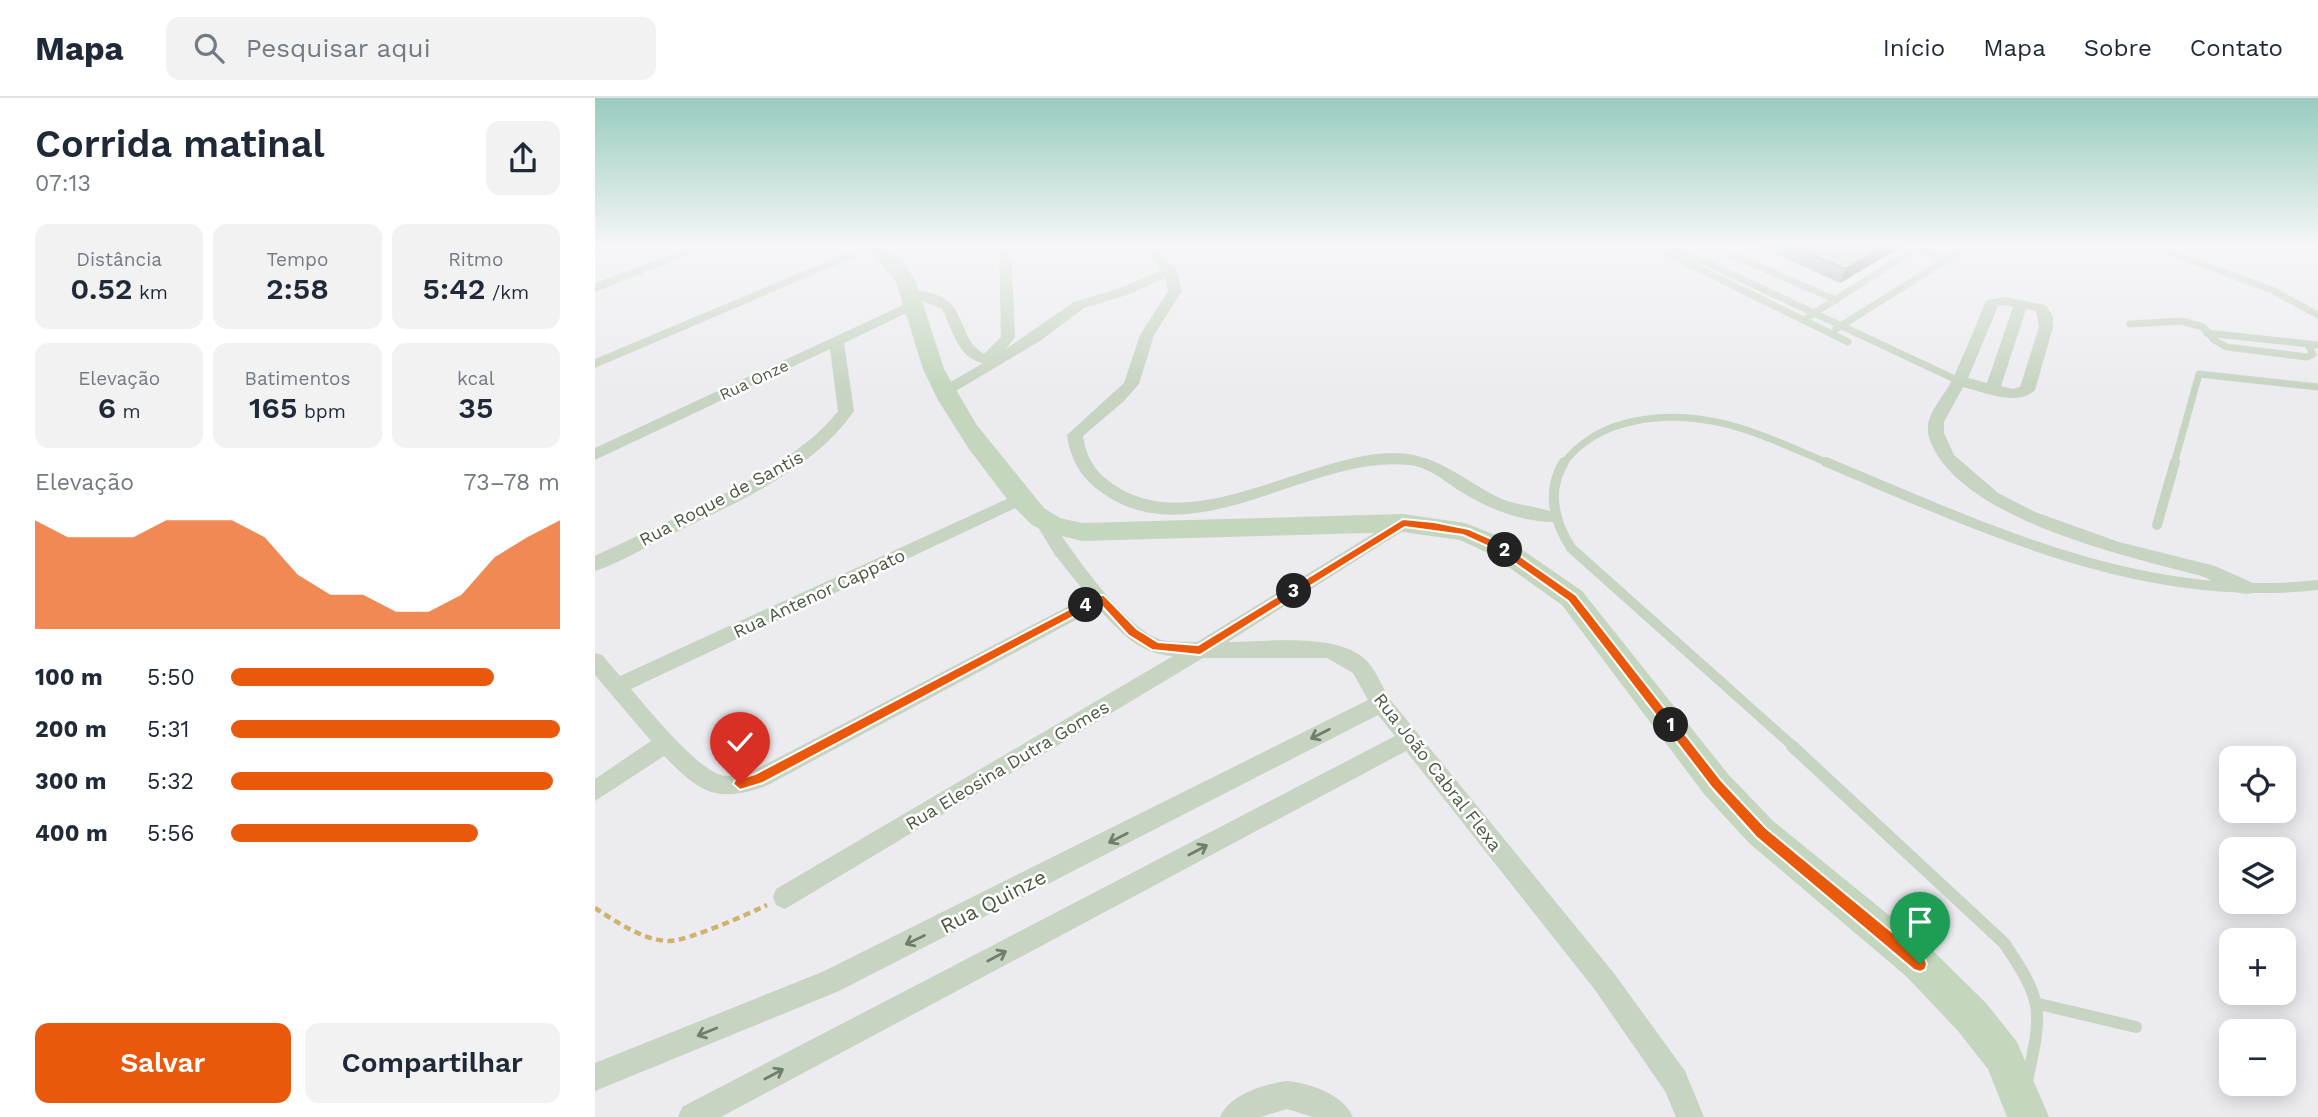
<!DOCTYPE html>
<html lang="pt">
<meta charset="utf-8">
<style>
:root{--surface:#fff;--page:#f2f2f3;--text:#1f2937;--muted:#747a83;--line:#e0e1e3;--accent:#ea580c}
body{margin:0;font-family:"Work Sans",sans-serif;background:var(--page);color:var(--text);height:100vh;display:flex;flex-direction:column;font-size:26px;white-space:nowrap}
*{box-sizing:border-box;margin:0}
p{font-size:23px;color:var(--muted)}
.icon{flex:none;width:38px;height:38px;fill:none;stroke:currentColor;stroke-width:2;stroke-linecap:round;stroke-linejoin:round}
.map{position:relative;flex:1;overflow:hidden}
.side{display:flex;flex-direction:column;background:var(--surface);width:595px}
.side>*{flex:none}
.fabs{position:absolute;left:1624px;top:648px;display:grid;gap:14px}
.fabs a{display:grid;place-items:center;width:77px;height:77px;border-radius:14px;background:var(--surface);box-shadow:0 4px 18px #0003;font-size:35px}
.pin{position:absolute;display:grid;place-items:center;width:60px;height:60px;color:#fff;margin:-72px -30px;border-radius:50% 50% 50% 0;rotate:-45deg;box-shadow:0 0 7px #0007}
.pin .icon{rotate:45deg}
.km{position:absolute;width:35px;height:35px;margin:-18px;border-radius:50%;background:#222;color:#fff;font-size:19px;line-height:35px;text-align:center}
.round{display:grid;place-items:center;flex:none;width:74px;height:74px;border-radius:14px;background:var(--page)}
.headline{display:flex;align-items:center;justify-content:space-between;height:119px;padding:0 35px}
h1{font-size:38px;font-weight:600;line-height:52px}
.stats{display:grid;grid-template-columns:repeat(3,1fr);gap:10px;height:119px;padding:7px 35px}
.stats div{display:grid;align-content:center;border-radius:14px;background:var(--page);text-align:center}
.stats b{font-size:30px;font-weight:600}
.stats small{font-size:19px;font-weight:400}
.stats p{font-size:19px}
.chart{height:196px;padding:14px 35px}
.chart p{display:flex;justify-content:space-between}
.chart svg{width:100%;height:126px;margin-top:7px;fill:var(--accent);opacity:.7}
.primary-button{display:flex;gap:14px;margin-top:auto;padding:14px 35px}
.primary-button a{flex:1;height:80px;border-radius:14px;background:var(--accent);color:#fff;font-size:28px;font-weight:600;line-height:80px;text-align:center}
.primary-button a+a{background:var(--page);color:var(--text)}
ul{padding:0 35px;list-style:none;font-size:23px}
li{display:grid;grid-template-columns:112px 84px 1fr;align-items:center;height:52px}
li i{height:18px;border-radius:9px;background:var(--accent)}
header{display:flex;align-items:center;gap:42px;box-sizing:border-box;height:98px;padding:0 35px;background:var(--surface);border-bottom:2px solid var(--line)}
header strong{font-size:33px}
nav{display:flex;gap:38px;margin-inline-start:auto;font-size:24px}
.search{width:490px;height:63px;background:var(--page);display:flex;align-items:center;gap:18px;box-sizing:border-box;padding:0 24px;border-radius:14px;color:var(--muted);font-size:26px}
main{display:flex;flex:1;min-height:0}
.map>svg:first-child{display:block}
.lines{fill:none;stroke-linecap:round;stroke-linejoin:round}
.path{stroke:#ceb26e;stroke-width:4.5;stroke-dasharray:7 4.5;stroke-linecap:butt}
.service-far2{stroke:#c7d4c1;stroke-width:7}
.service-far1{stroke:#c7d4c1;stroke-width:10}
.service{stroke:#c7d4c1;stroke-width:12}
.minor{fill:#c7d4c1;fill-rule:evenodd}
.secondary{fill:#c4d6bd;fill-rule:evenodd}
.wall{fill:#afb6af}
.shaded-wall{fill:#8f948e}
.building{fill:#ccd4cb;stroke:#8f948e;stroke-width:2}
.oneway{stroke:#707e6a}
.route{fill:#ea580c;stroke:#fff;stroke-width:2}
.labels{text-anchor:middle;dominant-baseline:central;stroke-width:5;stroke-linejoin:round;paint-order:stroke}
.far-street-label{font-size:16px;fill:#4b5944;stroke:#fff}
.street-label{font-size:18px;fill:#4b5944;stroke:#fff}
.near-street-label{font-size:21px;fill:#4b5944;stroke:#fff}
</style>
<header>
<strong>Mapa</strong>
<div class="search"><svg class="icon" aria-label="search" viewBox="0 0 24 24"><circle cx="10" cy="10" r="6"/><path d="M15 15l6 6"/></svg>Pesquisar aqui</div>
<nav><a>Início</a><a>Mapa</a><a>Sobre</a><a>Contato</a></nav>
</header>
<main>
<section class="side">
<div class="headline"><div><h1>Corrida matinal</h1><p>07:13</p></div><a class="round"><svg class="icon" aria-label="share" viewBox="0 0 24 24"><path d="M12 15V3M7 8l5-5 5 5M5 13v7h14v-7"/></svg></a></div>
<div class="stats">
<div><p>Distância</p><b>0.52<small> km</small></b></div>
<div><p>Tempo</p><b>2:58</b></div>
<div><p>Ritmo</p><b>5:42<small> /km</small></b></div>
</div>
<div class="stats">
<div><p>Elevação</p><b>6<small> m</small></b></div>
<div><p>Batimentos</p><b>165<small> bpm</small></b></div>
<div><p>kcal</p><b>35</b></div>
</div>
<div class="chart"><p><span>Elevação</span>73–78 m</p>
<svg viewBox="0 0 160 44" preserveAspectRatio="none"><path d="M0 44V6L10 12L20 12L30 12L40 6L50 6L60 6L70 12L80 25L90 32L100 32L110 38L120 38L130 32L140 19L150 12L160 6V44z"/></svg>
</div>
<ul>
<li><b>100 m</b>5:50<i style="width:80%"></i></li>
<li><b>200 m</b>5:31<i style="width:100%"></i></li>
<li><b>300 m</b>5:32<i style="width:98%"></i></li>
<li><b>400 m</b>5:56<i style="width:75%"></i></li>
</ul>
<div class="primary-button"><a>Salvar</a><a>Compartilhar</a></div>
</section>
<div class="map">
<svg width="1723" height="1019" viewBox="0 0 1723 1019">
<rect width="100%" height="100%" fill="#ecebef"/>
<g class="lines">
<path class="path" d="M0 810C20 823 49 843 74 843 93 843 153 816 172 807"/>
<g class="service-far2">
<polyline points="1058,148 1253,244"/>
<polyline points="1076,148 1364,283"/>
<polyline points="1117,148 1241,202"/>
<polyline points="1558,148 1677,192 1723,217"/>
<polyline points="1213,219 1325,148"/>
<polyline points="1535,226 1586,223 1608,229 1619,242 1632,249 1712,259 1718,256 1713,246"/>
<polyline points="1241,231 1373,148"/>
<polyline points="1612,235 1723,247"/>
<path d="M968 366C986 342 1010 329 1040 323 1112 308 1171 339 1235 366"/>
<polyline points="1579,366 1604,276 1723,289"/>
</g>
<g class="service-far1">
<path d="M969 364C951 393 959 423 976 450L1199 649"/>
<path d="M1231 364C1390 430 1546 507 1723 487"/>
<polyline points="1562,427 1580,364"/>
</g>
<g class="service">
<path d="M1197 648 1409 845C1450 905 1447 914 1432 983"/>
<polyline points="1444,906 1541,929"/>
</g>
<g class="minor">
<polygon points="99,148 116,148 0,194 0,185"/>
<polygon points="269,148 285,148 0,270 0,261"/>
<path d="M404 148H416L420 239 411 251 479 204 525 190 567 172 545 148H558L582 173 587 193 559 237 544 286 529 303 488 338C491 359 500 374 518 386 597 442 714 354 801 355 844 356 870 384 907 401 920 407 963 412 967 418L958 424C925 423 896 412 868 395 851 385 834 368 813 367 714 357 598 461 506 394 486 380 475 361 472 337L529 285 545 237 573 193 570 180 535 196 489 210 445 243 354 297H344L341 294 344 291 388 265C363 261 357 230 347 211L310 196C316 191 323 192 331 194 373 201 361 239 389 256L406 239Z"/>
<polygon points="1316,148 1330,148 1357,162 1355,165 1345,165 1317,152"/>
<path d="M1410 199 1451 207 1458 219V229L1440 292C1422 309 1389 294 1368 289L1349 324V335L1359 357 1403 395 1440 414 1524 444 1620 468 1658 485 1660 490 1658 495C1641 500 1620 482 1603 477 1531 458 1355 419 1333 336 1333 335 1333 327 1333 326 1336 311 1350 296 1356 284 1369 258 1379 231 1390 205L1392 202ZM1410 207 1418 209 1392 285 1373 280 1403 208ZM1431 211 1441 213 1444 229 1425 289 1418 291 1406 288Z"/>
<path d="M319 202 324 203V209L249 245 259 313C217 374 137 406 73 438 50 449 25 465 0 473V458C69 424 198 373 243 313L235 251 0 362V350Z"/>
<path d="M425 395 431 397 434 401 431 405 36 591C54 612 101 670 126 677 136 680 148 675 158 673L493 498 460 457 438 421 441 417H453C473 449 529 529 564 541 575 545 591 543 602 544L802 421H814L817 425 814 429 633 544C671 544 742 534 771 562 780 571 787 587 793 599L1018 874 1090 973 1109 1019H1081L1070 993 1000 892 811 653 126 1019H83L87 1009 800 638 783 617 244 893 0 993V965L227 874 773 602 758 575 732 560H608L190 811 181 807 178 799 181 791 578 558C544 556 525 534 503 510L171 688C120 706 105 694 69 658L0 703V681L56 643 0 577V555L7 557 25 578Z"/>
<path d="M692 983C715 985 749 997 758 1019H718L692 1011 665 1019H625C634 997 669 986 692 983Z"/>
</g>
<polygon class="secondary" points="272,148 292,148 311,168 321,184 349,271 381,326 449,410 465,420 487,425 808,416 870,425 913,442 987,493 1133,676 1178,723 1338,853 1391,905 1422,944 1454,1019 1412,1019 1393,971 1363,933 1312,879 1154,745 1109,696 967,507 895,456 865,442 808,434 487,443 451,434 437,427 415,405 374,351 343,302 328,271 301,184"/>
</g>
<polygon class="wall" points="1164,148 1308,148 1245,185"/>
<polygon class="shaded-wall" points="1290,148 1308,148 1245,185 1250,171"/>
<polygon class="building" points="1198,148 1290,148 1250,171"/>
<defs><path id="oneway-shaft" d="M-6 0H5M1.5-3L5.5 0L1.5 3" fill="none" stroke-width="1.6" stroke-linecap="round" stroke-linejoin="round" transform="scale(1.75)"/></defs>
<g class="oneway">
<use href="#oneway-shaft" transform="translate(725 636) rotate(153)"/>
<use href="#oneway-shaft" transform="translate(523 740) rotate(153)"/>
<use href="#oneway-shaft" transform="translate(603 752) rotate(-28)"/>
<use href="#oneway-shaft" transform="translate(320 842) rotate(154)"/>
<use href="#oneway-shaft" transform="translate(402 858) rotate(-28)"/>
<use href="#oneway-shaft" transform="translate(112 934) rotate(158)"/>
<use href="#oneway-shaft" transform="translate(179 976) rotate(-28)"/>
</g>
<linearGradient id="sky" x2="0" y2="1"><stop stop-color="#98cbbf"/><stop offset="0.51" stop-color="#f6f6f8"/><stop offset="1" stop-color="#f6f6f8" stop-opacity="0"/></linearGradient>
<rect width="1723" height="290" fill="url(#sky)"/>
<polygon class="route" points="808,421 839,424 874,431 908,446 981,497 1126,682 1171,730 1330,861 1332,866 1330,872 1325,874 1319,872 1161,739 1117,690 973,503 901,452 868,437 810,429 605,557 557,552 533,537 504,505 168,685 145,692 138,686 140,682 160,676 501,497 509,497 542,531 563,544 603,547"/>
<g class="labels">
<g class="far-street-label">
<text transform="translate(159 282) rotate(-25)">Rua Onze</text>
</g>
<g class="street-label">
<text transform="translate(126 400) rotate(-28)">Rua Roque de Santis</text>
<text transform="translate(224 495) rotate(-25)">Rua Antenor Cappato</text>
<text transform="translate(412 667) rotate(-31)">Rua Eleosina Dutra Gomes</text>
<text transform="translate(843 674) rotate(52)">Rua João Cabral Flexa</text>
</g>
<g class="near-street-label">
<text transform="translate(398 803) rotate(-27)">Rua Quinze</text>
</g>
</g>
</svg>
<div class="fabs">
<a><svg class="icon" aria-label="locate" viewBox="0 0 24 24"><circle cx="12" cy="12" r="6"/><path d="M12 2v4M12 18v4M2 12h4M18 12h4"/></svg></a>
<a><svg class="icon" aria-label="layers" viewBox="0 0 24 24"><path d="M12 4l9 5-9 5-9-5zM3 14l9 5 9-5"/></svg></a>
<a>+</a>
<a>−</a>
</div>
<div class="pin" style="left:1325px;top:866px;background:#1e9e55"><svg class="icon" aria-label="arrive" viewBox="0 0 24 24"><path d="M6 21V4h12l-3 4 3 4H6"/></svg></div>
<div class="pin" style="left:145px;top:686px;background:#d93025"><svg class="icon" aria-label="check" viewBox="0 0 24 24"><path d="M5 12l5 5 9-10"/></svg></div>
<b class="km" style="left:1076px;top:627px">1</b>
<b class="km" style="left:910px;top:452px">2</b>
<b class="km" style="left:699px;top:493px">3</b>
<b class="km" style="left:491px;top:507px">4</b>
</div>
</main>
